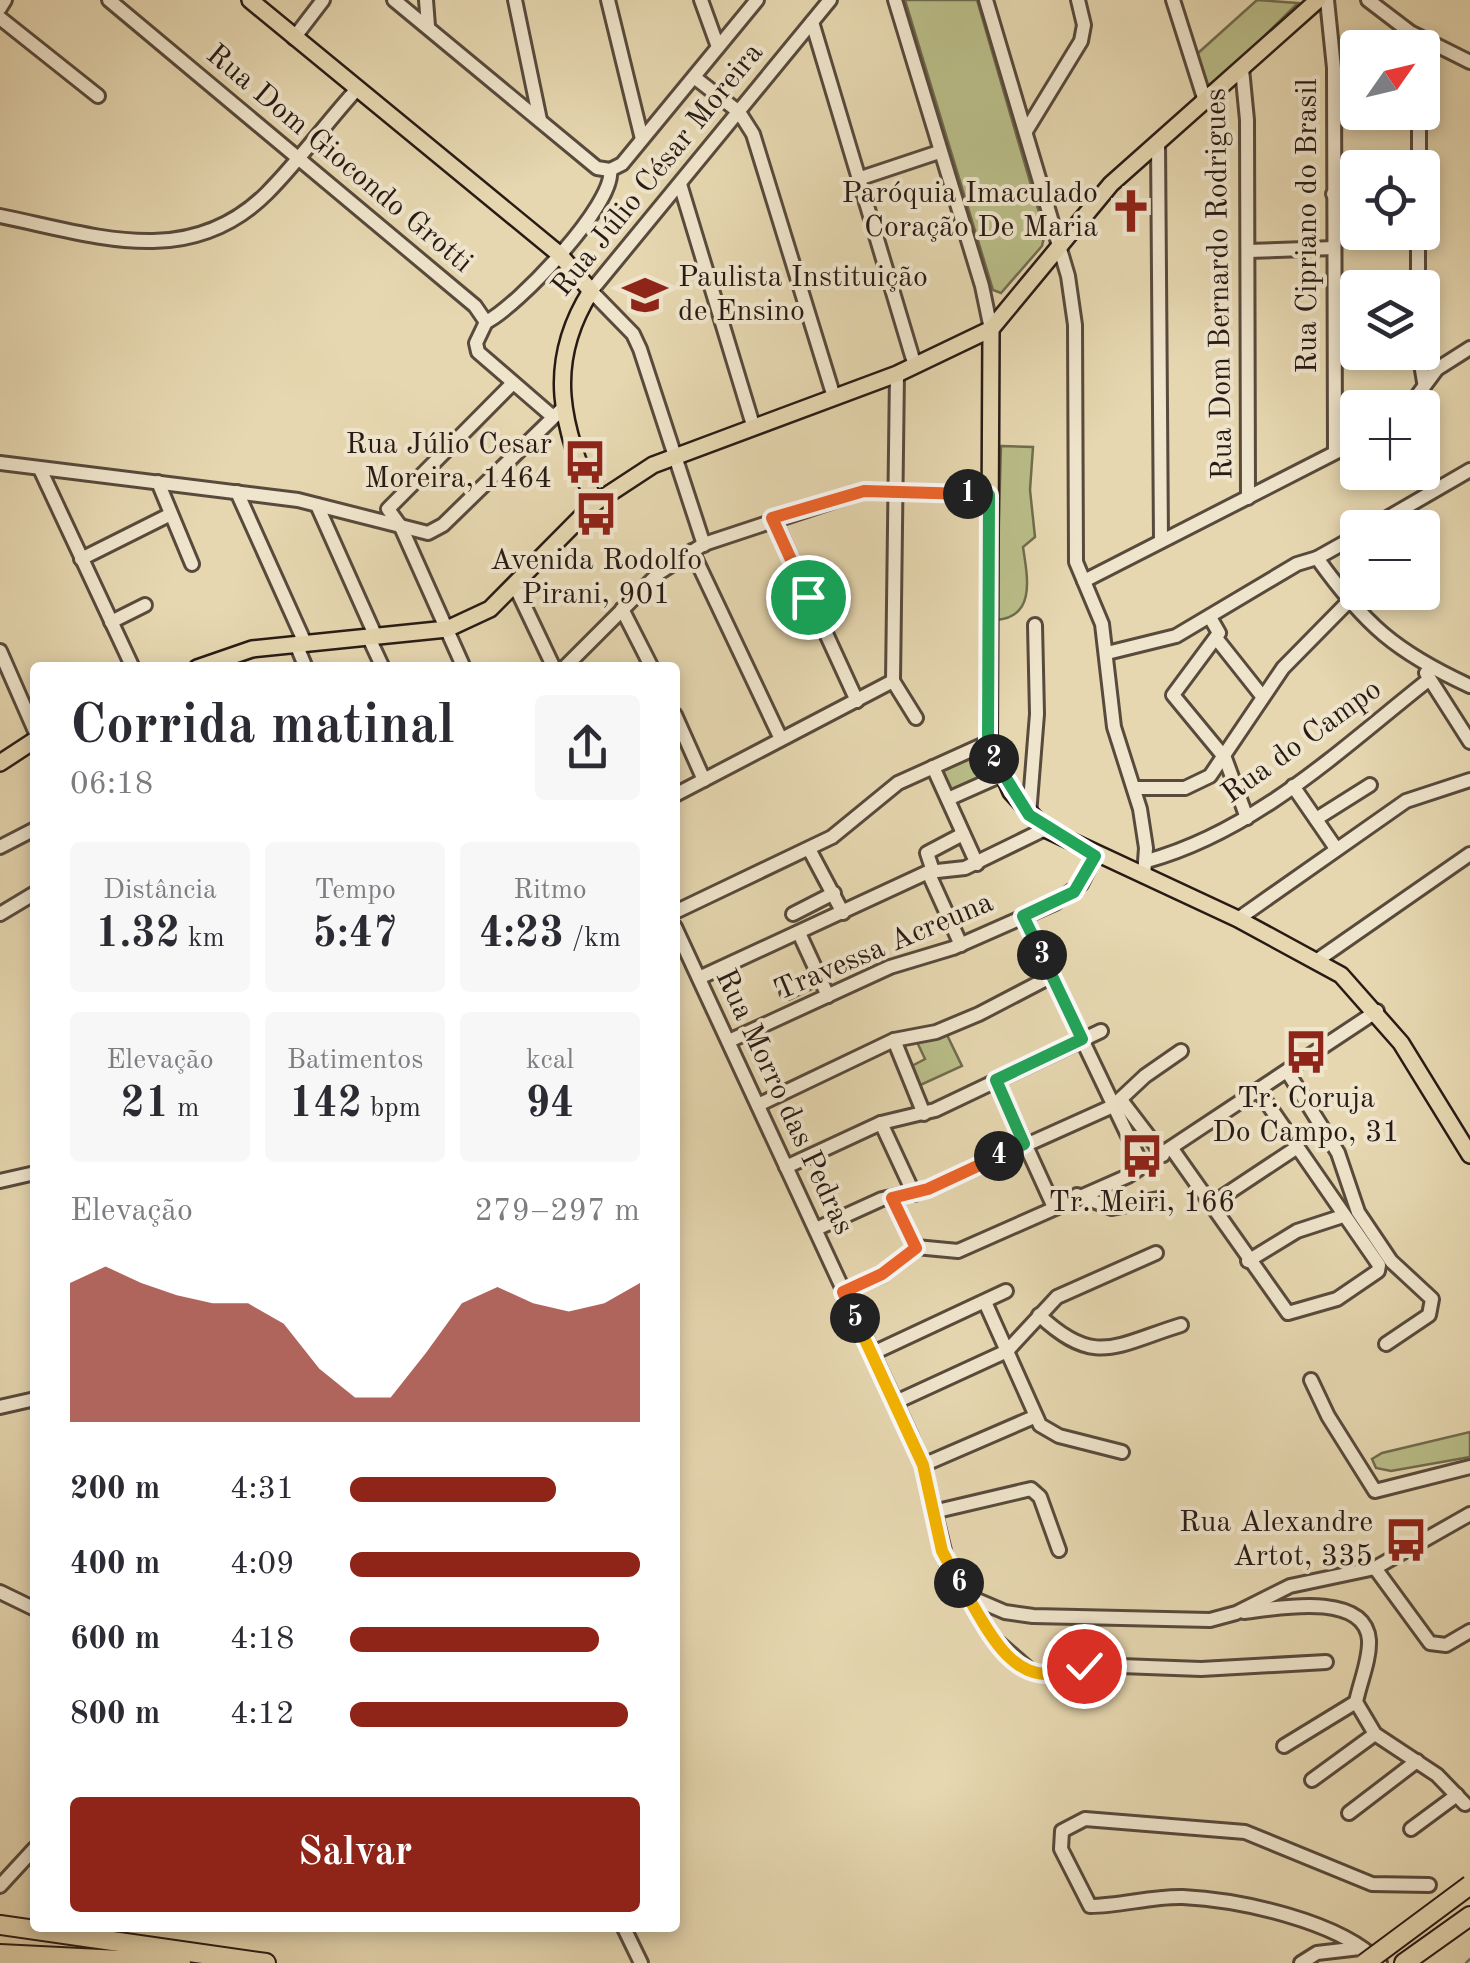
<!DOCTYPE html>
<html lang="pt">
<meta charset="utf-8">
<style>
:root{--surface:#fff;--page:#f7f7f7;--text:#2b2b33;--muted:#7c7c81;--accent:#8f2418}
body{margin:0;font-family:"Old Standard TT",serif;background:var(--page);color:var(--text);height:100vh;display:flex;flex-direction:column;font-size:38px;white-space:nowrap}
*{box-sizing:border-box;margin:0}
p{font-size:32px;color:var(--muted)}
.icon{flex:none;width:55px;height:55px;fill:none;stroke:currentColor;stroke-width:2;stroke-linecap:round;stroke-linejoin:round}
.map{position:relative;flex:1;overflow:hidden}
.sheet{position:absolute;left:30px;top:662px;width:650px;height:1270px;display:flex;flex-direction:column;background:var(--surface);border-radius:10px;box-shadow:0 5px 15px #0003}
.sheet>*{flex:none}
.needle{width:65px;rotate:56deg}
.fabs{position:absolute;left:1340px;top:30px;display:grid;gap:20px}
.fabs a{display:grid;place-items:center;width:100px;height:100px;border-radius:10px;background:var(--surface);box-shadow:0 5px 15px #0003;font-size:50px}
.pin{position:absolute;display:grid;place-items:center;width:85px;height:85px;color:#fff;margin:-42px;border:5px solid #fff;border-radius:50%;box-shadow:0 2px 10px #0007}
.km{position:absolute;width:50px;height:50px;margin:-25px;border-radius:50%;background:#222;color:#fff;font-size:28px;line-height:50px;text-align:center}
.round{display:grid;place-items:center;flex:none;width:105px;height:105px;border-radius:10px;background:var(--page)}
.summary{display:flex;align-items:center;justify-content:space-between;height:170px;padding:0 40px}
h1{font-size:55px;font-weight:700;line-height:75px}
.stats{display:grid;grid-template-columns:repeat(3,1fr);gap:15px;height:170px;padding:10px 40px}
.stats div{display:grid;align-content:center;border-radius:10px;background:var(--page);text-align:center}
.stats b{font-size:42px;font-weight:700}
.stats small{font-size:28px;font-weight:400}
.stats p{font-size:28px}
.chart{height:280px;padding:20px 40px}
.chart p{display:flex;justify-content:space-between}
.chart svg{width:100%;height:180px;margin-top:10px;fill:var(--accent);opacity:.7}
.button{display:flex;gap:20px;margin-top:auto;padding:20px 40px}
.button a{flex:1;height:115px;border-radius:10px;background:var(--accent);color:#fff;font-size:40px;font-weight:700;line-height:115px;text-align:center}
ul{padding:0 40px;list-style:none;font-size:32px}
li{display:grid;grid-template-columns:160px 120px 1fr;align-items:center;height:75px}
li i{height:25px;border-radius:12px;background:var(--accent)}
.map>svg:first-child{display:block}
.green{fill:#b9bd88;stroke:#706c4f;stroke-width:2.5}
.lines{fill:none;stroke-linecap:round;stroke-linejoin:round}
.stream{stroke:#6a7a6f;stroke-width:2.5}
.minor-casing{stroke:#584a3c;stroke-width:18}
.major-casing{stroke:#281b16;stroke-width:20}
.highway-casing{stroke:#281b16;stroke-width:22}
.minor{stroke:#efe5cc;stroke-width:12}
.major{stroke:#e6d7b0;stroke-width:15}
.highway{stroke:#e6d7b0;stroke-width:18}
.highway-bridge-casing{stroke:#281b16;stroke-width:22;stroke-linecap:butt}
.highway-bridge{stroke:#e6d7b0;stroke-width:18}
.split-1-casing{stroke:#fff;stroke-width:20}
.split-2-casing{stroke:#fff;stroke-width:20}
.split-3-casing{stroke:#fff;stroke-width:20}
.split-4-casing{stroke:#fff;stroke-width:20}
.split-5-casing{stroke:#fff;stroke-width:20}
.split-6-casing{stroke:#fff;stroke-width:20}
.split-7-casing{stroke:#fff;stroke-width:20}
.split-1{stroke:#f0652b;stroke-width:12}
.split-2{stroke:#22a559;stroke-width:12}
.split-3{stroke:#22a559;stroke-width:12}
.split-4{stroke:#22a559;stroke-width:12}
.split-5{stroke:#f0652b;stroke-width:12}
.split-6{stroke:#f5b400;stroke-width:12}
.split-7{stroke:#f5b400;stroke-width:12}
.labels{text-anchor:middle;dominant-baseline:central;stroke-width:8;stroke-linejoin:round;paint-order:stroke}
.street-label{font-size:30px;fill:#281b16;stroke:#efe5cc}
.poi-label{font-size:30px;fill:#281b16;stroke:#efe5cc;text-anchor:end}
</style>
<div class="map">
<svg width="1470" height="1963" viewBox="0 0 1470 1963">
<rect width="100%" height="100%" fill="#e6d7b0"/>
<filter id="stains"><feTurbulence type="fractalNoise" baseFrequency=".002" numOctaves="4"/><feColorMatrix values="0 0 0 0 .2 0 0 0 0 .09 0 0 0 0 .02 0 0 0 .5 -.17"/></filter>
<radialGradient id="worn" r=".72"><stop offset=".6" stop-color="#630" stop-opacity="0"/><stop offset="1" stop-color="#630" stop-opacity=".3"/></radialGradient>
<g class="green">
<polygon points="905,0 977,0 1045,233 1042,246 1001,293 993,290"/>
<polygon points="1257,0 1298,3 1208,91 1197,54"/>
<path d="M1001 446 1033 447 1030 490 1035 537 1023 547C1027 575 1037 617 996 620Z"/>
<polygon points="979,753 988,757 992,774 952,793 938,771"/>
<polygon points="940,1035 947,1035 962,1066 916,1087 908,1068 925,1059 916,1040"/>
<polygon points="1470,1432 1470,1457 1391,1471 1376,1468 1372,1459 1382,1453"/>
</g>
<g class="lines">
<polyline class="stream" points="1466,1963 1470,1959"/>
<g class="minor-casing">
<g id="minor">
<polyline points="109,0 475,306 486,322"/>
<polyline points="394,0 597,168 610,170"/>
<polyline points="426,0 428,26"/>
<polyline points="515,0 540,120"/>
<polyline points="608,0 642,139"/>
<polyline points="701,0 718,47"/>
<polyline points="895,0 982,286 991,329"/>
<polyline points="986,0 1068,276 1075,325 1076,562 1102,624 1114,727 1140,809 1146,848 1144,876"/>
<polyline points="1173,0 1205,101"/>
<polyline points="1327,0 1334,68 1335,452"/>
<polyline points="1368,0 1410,32 1470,62"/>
<polyline points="0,8 5,0"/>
<polyline points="0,18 98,96"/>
<polyline points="812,22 915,366"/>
<polyline points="294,38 323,0"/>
<polyline points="1242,69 1247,120 1248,498"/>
<polyline points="694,77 739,112 753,134 834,397"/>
<polyline points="1026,131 1081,41 1084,25 1078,0"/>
<polyline points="1158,141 1161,541"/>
<polyline points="1419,168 1419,112"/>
<polyline points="610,170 622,164 757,0"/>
<polyline points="858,179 939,152"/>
<polyline points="680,184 753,425"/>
<polyline points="1333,194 1358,194"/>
<path d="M0 216C94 235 189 271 267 193 299 161 326 123 357 89"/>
<polyline points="1248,251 1334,248"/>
<polyline points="1418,288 1418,232"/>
<path d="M486 322C517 307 616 203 610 170"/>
<polyline points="486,322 476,343 478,352 552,416"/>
<polyline points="1419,352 1424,382"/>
<polyline points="897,374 893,681 916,718"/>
<polyline points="1408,408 1437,369 1470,348"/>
<polyline points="0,463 298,500 428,533 443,525 562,409"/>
<polyline points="40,469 133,668"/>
<polyline points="158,482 192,564"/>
<polyline points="237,492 305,643"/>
<polyline points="317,505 376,637"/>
<polyline points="773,518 857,701"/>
<polyline points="1370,528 1470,470"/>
<polyline points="704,545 640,349 633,334 591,291 830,0"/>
<polyline points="692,551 781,739"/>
<path d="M1317 558C1365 625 1396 652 1470 686"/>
<polyline points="81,559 169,515"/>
<polyline points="1084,581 1358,441"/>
<polyline points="516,588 554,668"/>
<polyline points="622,609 652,668"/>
<polyline points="1211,619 1219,633 1173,695 1225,758 1247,818"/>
<polyline points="111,622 145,605"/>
<polyline points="369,638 383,668"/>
<polyline points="1216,638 1262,696"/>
<polyline points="296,644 306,668"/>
<polyline points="0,651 35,731"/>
<polyline points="1107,653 1176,636 1297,564 1317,558 1358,535"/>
<polyline points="464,668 401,527 388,509 513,383"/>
<polyline points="564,668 659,573 704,544 864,491 989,495"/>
<polyline points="1426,673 1470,742"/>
<polyline points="675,715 704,780"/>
<polyline points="933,767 977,864"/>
<polyline points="1293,786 1335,847"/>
<polyline points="1134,788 1185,788 1210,776 1283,668 1348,602"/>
<polyline points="675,795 893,681"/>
<polyline points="948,799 1002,775"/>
<polyline points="1029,815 1037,714 1035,625"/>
<polyline points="1316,819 1370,785"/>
<polyline points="0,847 35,829"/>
<polyline points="809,849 843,913"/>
<path d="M1147 861C1256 831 1341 749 1427 681"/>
<polyline points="933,871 927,853 963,834"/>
<polyline points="928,872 961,945"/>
<polyline points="675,912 832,837 898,783 989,742"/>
<polyline points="0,914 35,893"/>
<polyline points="793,914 834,893"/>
<polyline points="1023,916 1143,1167"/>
<polyline points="1238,919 1406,801 1470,780"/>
<polyline points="675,927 910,1434 923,1465 947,1563 993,1638 1031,1671 1050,1675 1094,1665 1201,1669 1326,1662"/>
<polyline points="799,933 828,996"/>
<polyline points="1319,959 1470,854"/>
<polyline points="699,978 928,872 965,868 1045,829"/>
<polyline points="787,992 819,977"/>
<polyline points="894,1040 924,1114"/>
<polyline points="729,1041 890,967 953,948 1055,903 1081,884 1095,856"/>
<polyline points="1287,1071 1338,1153 1358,1212 1391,1261 1432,1299 1429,1315 1386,1344"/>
<polyline points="996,1080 1053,1205"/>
<polyline points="1121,1100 1163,1155"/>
<polyline points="758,1105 894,1040 936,1032 979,1014 1052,976"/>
<polyline points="881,1123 914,1194"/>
<polyline points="1172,1149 1288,1313 1337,1299 1378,1271 1379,1265 1258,1090"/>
<polyline points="786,1167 881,1123 935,1110 1101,1031"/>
<polyline points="0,1181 35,1173"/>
<polyline points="1077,1195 1112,1208 1158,1199"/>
<polyline points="893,1198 916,1247"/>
<polyline points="1210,1205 1296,1148"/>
<polyline points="816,1229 882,1199 928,1189 1113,1106 1145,1076 1181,1051"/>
<polyline points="1248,1261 1297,1231 1343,1216"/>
<polyline points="843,1292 882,1275 916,1247 958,1251 1128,1176 1377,1011"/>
<polyline points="985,1302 1040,1425 1059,1436 1122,1452"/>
<path d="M1039 1315C1095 1368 1116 1345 1181 1325"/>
<polyline points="871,1354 1006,1291"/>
<polyline points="1311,1380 1328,1416 1375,1491 1470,1467"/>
<polyline points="896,1402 1007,1351 1057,1297 1156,1253"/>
<polyline points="0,1407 35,1399"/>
<polyline points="923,1465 1034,1417"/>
<polyline points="933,1512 1031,1489 1040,1497 1059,1550"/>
<polyline points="1375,1568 1430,1643 1446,1645 1470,1631"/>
<polyline points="0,1592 35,1609"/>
<polyline points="970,1597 1005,1612 1033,1616 1210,1620 1236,1613 1290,1586 1375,1568 1470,1514"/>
<path d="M1244 1612C1276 1608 1365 1591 1369 1640 1370 1660 1360 1682 1356 1702L1375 1734 1437 1775 1465 1804"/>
<polyline points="1284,1746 1356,1702"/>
<polyline points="1312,1780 1375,1734"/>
<polyline points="1349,1813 1417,1761"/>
<polyline points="1411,1829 1457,1795"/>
<polyline points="0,1886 35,1848"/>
<polyline points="624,1928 641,1963"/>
<polyline points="1301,1963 1317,1953 1360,1948"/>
<path d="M1380 1963C1340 1921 1240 1900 1183 1897 1152 1896 1121 1906 1090 1906L1061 1849 1062 1831 1085 1819 1245 1832 1372 1884 1429 1885"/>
</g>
</g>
<g class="major-casing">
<g id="major">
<path d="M250 0 559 254 591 291C544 365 562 427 595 503"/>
<polyline points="991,329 989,742 1011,792 1045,829 1238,919 1341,975 1401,1043 1470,1155"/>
<polyline points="197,668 252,649 447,629 490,609 595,503 653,465 897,374 991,329 1111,184 1318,0"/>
<polyline points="0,763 35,740"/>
</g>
</g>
<g class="highway-casing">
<g id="highway">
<polyline points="0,1925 266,1963"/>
<polyline points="0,1954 181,1963"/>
<polyline points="1404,1963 1470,1916"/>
</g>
</g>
<use href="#minor" class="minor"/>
<use href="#major" class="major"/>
<use href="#highway" class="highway"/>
<g class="highway-bridge-casing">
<polyline id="highway-bridge" points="1365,1963 1470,1885"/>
</g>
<use href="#highway-bridge" class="highway-bridge"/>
</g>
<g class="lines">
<g class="split-1-casing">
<polyline id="split-1" points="808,597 772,518 864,491 968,494"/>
</g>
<g class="split-2-casing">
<polyline id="split-2" points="968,494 989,495 988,742 994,759"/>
</g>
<g class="split-3-casing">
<polyline id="split-3" points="994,759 1029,815 1095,856 1074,892 1023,916 1042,955"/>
</g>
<g class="split-4-casing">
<polyline id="split-4" points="999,1156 1024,1144 996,1080 1082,1039 1042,955"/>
</g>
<g class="split-5-casing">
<polyline id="split-5" points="855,1318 843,1292 882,1274 916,1248 892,1198 928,1189 999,1156"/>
</g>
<g class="split-6-casing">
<polyline id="split-6" points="855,1318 923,1465 942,1551 959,1583"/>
</g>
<g class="split-7-casing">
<path id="split-7" d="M959 1583C982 1615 1004 1679 1053 1674 1064 1673 1073 1668 1084 1666"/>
</g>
<use href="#split-1" class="split-1"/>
<use href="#split-2" class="split-2"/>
<use href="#split-3" class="split-3"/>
<use href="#split-4" class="split-4"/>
<use href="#split-5" class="split-5"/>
<use href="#split-6" class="split-6"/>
<use href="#split-7" class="split-7"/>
</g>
<defs>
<g id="church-bare" transform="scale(3.45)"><path d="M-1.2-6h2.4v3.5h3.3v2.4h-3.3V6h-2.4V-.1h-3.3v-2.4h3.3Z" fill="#8f2418" stroke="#efe5cc" stroke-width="2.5" paint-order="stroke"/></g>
<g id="school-bare" transform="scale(3.45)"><path d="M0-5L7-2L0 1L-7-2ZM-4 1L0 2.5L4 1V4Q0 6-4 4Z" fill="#8f2418" stroke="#efe5cc" stroke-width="2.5" paint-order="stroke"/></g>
<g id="bus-bare" transform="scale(3.45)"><path d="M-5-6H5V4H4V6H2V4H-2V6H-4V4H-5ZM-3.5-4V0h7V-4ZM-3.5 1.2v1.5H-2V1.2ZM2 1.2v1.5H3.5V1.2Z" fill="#8f2418" stroke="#efe5cc" stroke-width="2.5" paint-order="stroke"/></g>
</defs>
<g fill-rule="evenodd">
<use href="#church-bare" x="1131" y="211"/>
<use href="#school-bare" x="645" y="295"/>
<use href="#bus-bare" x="585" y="462"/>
<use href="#bus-bare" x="596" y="514"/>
<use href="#bus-bare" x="1306" y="1052"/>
<use href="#bus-bare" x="1142" y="1156"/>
<use href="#bus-bare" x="1406" y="1540"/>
</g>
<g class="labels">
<g class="street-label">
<text transform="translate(339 159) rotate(40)">Rua Dom Giocondo Grotti</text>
<text transform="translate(658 170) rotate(-51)">Rua Júlio César Moreira</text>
<text transform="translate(1308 226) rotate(-90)">Rua Cipriano do Brasil</text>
<text transform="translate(1220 284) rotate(-91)">Rua Dom Bernardo Rodrigues</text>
<text transform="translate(1302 742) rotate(-36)">Rua do Campo</text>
<text transform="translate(884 947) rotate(-23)">Travessa Acreuna</text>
<text transform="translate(784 1102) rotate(65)">Rua Morro das Pedras</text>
</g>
<g class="poi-label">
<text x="1098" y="194">Paróquia Imaculado<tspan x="1098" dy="34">Coração De Maria</tspan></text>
<text x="678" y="278" text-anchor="start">Paulista Instituição<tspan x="678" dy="34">de Ensino</tspan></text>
<text x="552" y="445">Rua Júlio Cesar<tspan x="552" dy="34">Moreira, 1464</tspan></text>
<text x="596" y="561" text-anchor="middle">Avenida Rodolfo<tspan x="596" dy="34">Pirani, 901</tspan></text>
<text x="1306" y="1099" text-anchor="middle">Tr. Coruja<tspan x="1306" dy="34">Do Campo, 31</tspan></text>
<text x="1142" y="1203" text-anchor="middle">Tr. Meiri, 166</text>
<text x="1373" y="1523">Rua Alexandre<tspan x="1373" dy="34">Artot, 335</tspan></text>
</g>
</g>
<rect width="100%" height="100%" filter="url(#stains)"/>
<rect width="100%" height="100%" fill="url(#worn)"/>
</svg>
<div class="fabs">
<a><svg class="needle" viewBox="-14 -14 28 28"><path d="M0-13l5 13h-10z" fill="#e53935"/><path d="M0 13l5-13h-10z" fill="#7c7c81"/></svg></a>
<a><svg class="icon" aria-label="locate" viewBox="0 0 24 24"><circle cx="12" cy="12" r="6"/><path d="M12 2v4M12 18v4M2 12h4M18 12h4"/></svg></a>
<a><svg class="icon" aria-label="layers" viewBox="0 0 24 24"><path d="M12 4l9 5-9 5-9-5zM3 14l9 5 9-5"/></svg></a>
<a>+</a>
<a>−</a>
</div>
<div class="pin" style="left:808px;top:597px;background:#1e9e55"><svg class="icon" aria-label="arrive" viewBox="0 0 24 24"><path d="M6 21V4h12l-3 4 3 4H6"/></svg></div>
<div class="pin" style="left:1084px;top:1666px;background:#d93025"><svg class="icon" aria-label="check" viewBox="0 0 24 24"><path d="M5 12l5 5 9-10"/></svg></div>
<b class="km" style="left:968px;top:494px">1</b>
<b class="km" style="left:994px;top:759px">2</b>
<b class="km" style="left:1042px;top:955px">3</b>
<b class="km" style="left:999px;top:1156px">4</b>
<b class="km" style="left:855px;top:1318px">5</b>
<b class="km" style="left:959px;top:1583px">6</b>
<section class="sheet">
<div class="summary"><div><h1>Corrida matinal</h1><p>06:18</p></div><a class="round"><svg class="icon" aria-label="share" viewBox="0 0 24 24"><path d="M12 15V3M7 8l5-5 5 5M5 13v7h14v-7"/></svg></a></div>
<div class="stats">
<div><p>Distância</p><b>1.32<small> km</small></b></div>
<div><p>Tempo</p><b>5:47</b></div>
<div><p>Ritmo</p><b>4:23<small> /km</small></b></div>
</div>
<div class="stats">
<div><p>Elevação</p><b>21<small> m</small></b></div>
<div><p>Batimentos</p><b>142<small> bpm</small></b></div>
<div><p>kcal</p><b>94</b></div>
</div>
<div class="chart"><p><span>Elevação</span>279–297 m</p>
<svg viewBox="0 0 160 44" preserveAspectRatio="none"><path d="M0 44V10L10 6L20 10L30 13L40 15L50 15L60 20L70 31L80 38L90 38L100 27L110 15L120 11L130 15L140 17L150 15L160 10V44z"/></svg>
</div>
<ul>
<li><b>200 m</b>4:31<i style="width:71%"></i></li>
<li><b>400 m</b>4:09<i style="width:100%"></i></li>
<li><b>600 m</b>4:18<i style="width:86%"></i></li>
<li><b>800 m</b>4:12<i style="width:96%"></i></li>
</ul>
<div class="button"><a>Salvar</a></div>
</section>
</div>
